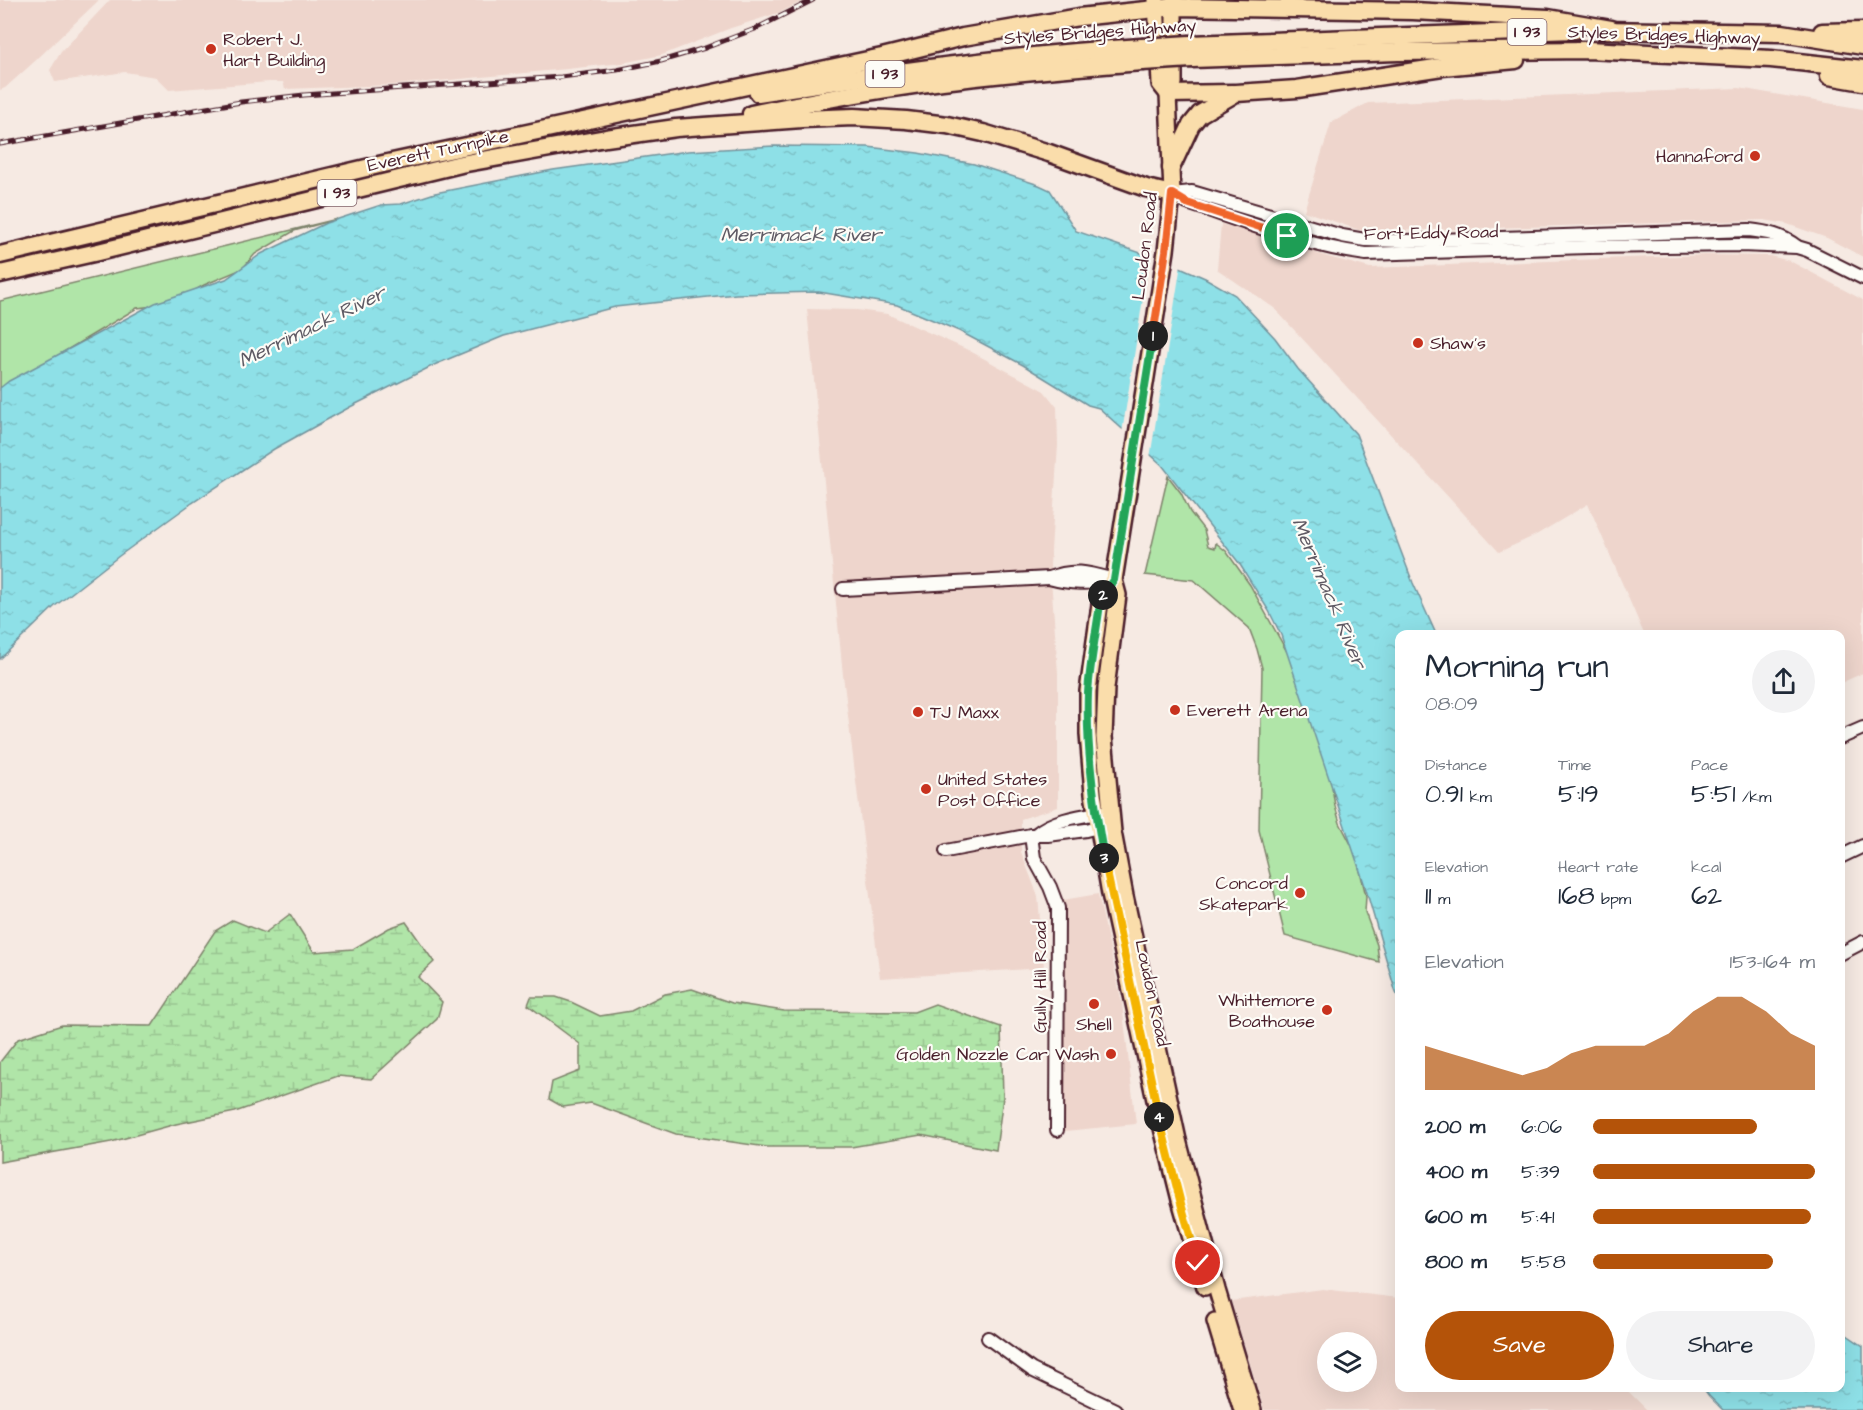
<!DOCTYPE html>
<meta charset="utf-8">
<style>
:root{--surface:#fff;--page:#f2f2f3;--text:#1f2937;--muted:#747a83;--accent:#b45309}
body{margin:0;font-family:"Architects Daughter",sans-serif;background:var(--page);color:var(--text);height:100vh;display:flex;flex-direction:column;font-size:22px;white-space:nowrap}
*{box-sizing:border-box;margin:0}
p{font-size:20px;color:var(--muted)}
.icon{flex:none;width:33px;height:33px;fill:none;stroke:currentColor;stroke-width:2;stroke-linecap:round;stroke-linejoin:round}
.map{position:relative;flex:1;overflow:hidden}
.sheet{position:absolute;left:1395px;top:630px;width:450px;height:762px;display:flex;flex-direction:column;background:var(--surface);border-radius:12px;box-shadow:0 6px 24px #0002}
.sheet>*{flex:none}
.buttons{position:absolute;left:1317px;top:1332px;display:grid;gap:12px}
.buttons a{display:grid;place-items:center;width:60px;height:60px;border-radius:50%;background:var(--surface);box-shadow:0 6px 24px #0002;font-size:30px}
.pin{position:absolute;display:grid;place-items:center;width:51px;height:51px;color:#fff;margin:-26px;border:3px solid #fff;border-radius:50%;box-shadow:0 2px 6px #0007}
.km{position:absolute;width:30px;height:30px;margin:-15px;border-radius:50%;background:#222;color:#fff;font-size:16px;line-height:30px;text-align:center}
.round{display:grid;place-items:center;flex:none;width:63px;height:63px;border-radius:32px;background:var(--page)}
.head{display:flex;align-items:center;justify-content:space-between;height:102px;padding:0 30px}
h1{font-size:33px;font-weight:600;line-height:45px}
.figures{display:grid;grid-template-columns:repeat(3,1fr);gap:9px;height:102px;padding:6px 30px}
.figures div{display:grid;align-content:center}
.figures b{font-size:26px;font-weight:600}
.figures small{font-size:16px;font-weight:400}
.figures p{font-size:16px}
.chart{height:168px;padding:12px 30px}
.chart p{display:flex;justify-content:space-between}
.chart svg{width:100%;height:108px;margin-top:6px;fill:var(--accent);opacity:.7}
.cta{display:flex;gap:12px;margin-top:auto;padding:12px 30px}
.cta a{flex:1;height:69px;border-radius:36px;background:var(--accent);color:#fff;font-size:24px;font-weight:600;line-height:69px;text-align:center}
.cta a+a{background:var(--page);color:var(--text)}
ul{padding:0 30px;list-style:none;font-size:20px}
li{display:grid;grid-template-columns:96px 72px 1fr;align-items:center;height:45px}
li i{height:15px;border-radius:8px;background:var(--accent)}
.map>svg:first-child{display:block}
.built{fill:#eed5cc;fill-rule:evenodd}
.green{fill:#b0e5a8;stroke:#7d826a;stroke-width:1.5}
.wetland{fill:url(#wetland-marsh);stroke:#7d826a;stroke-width:1.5}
.water{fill:url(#water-ripples);stroke:#73939c;stroke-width:1.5}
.pier{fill:#f6eae3}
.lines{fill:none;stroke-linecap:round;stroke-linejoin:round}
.minor-casing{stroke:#4a1f2b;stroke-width:16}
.major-casing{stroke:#4a1f2b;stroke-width:20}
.highway-casing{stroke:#4a1f2b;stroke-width:21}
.minor{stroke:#fdfcf7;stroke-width:12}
.major{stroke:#faddab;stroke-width:15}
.highway{stroke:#faddab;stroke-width:16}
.rail-casing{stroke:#4a1f2b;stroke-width:5}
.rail{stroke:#fdfcf7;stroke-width:3;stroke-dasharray:9;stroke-linecap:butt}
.highway-bridge-casing{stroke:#4a1f2b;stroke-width:21;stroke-linecap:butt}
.highway-bridge{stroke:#faddab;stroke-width:16}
.split-1-casing{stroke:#fff;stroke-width:12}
.split-2-casing{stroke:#fff;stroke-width:12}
.split-3-casing{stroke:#fff;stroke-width:12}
.split-4-casing{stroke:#fff;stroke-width:12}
.split-5-casing{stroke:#fff;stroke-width:12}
.split-1{stroke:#f0652b;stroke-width:8}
.split-2{stroke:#22a559;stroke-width:8}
.split-3{stroke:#22a559;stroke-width:8}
.split-4{stroke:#f5b400;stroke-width:8}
.split-5{stroke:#f5b400;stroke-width:8}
.poi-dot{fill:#c8321e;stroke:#fdfcf7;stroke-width:2}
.labels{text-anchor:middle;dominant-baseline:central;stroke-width:4.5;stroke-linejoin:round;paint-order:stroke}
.shield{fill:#fdfcf7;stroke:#806168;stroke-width:1.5}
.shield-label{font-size:16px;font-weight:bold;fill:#4a1f2b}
.street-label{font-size:18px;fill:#4a1f2b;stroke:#fdfcf7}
.poi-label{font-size:18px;fill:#4a1f2b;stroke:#fdfcf7;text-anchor:start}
.water-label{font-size:20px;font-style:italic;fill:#5e5963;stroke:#fdfcf7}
</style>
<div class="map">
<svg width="1863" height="1410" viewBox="0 0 1863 1410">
<defs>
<pattern id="wetland-marsh" width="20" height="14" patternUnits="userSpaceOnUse" patternTransform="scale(1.5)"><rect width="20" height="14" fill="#b0e5a8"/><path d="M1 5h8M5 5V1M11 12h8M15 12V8" fill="none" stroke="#99c491"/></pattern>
<pattern id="water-ripples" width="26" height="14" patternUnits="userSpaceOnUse" patternTransform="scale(1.5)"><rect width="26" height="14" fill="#8ee0e7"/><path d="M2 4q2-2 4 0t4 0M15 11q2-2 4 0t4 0" fill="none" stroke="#7cc0c6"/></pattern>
</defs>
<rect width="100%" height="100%" fill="#f6eae3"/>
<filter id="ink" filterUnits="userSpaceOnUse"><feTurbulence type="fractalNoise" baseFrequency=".0167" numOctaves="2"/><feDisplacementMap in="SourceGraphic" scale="12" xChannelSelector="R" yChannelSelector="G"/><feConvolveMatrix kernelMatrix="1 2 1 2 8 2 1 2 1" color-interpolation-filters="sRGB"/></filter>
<g filter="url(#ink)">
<g class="built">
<polygon points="0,0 99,0 34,62 5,88 0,90"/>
<polygon points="110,0 805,0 781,12 731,28 662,55 622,63 567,69 395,85 285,89 283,82 269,82 169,90 156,77 125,72 55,82 50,70 61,52"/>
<polygon points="1739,88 1863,109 1863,257 1827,238 1787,224 1764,220 1386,231 1359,230 1304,211 1331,123 1368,103"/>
<polygon points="1221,224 1332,258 1370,268 1706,255 1770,256 1790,261 1863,300 1863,673 1841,683 1840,634 1644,634 1588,504 1536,535 1499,552 1274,308 1217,269"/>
<polygon points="807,309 857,310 887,314 968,350 1044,391 1057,407 1058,445 1050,565 1058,673 1058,807 1021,819 1021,852 1038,896 1044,968 880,978 843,675"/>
<polygon points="1098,894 1122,1003 1136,1124 1065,1131 1065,934 1063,900"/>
<path d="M1323 1289 1399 1298 1400 1388H1625L1647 1410H1264L1231 1301ZM1328 1342H1366V1382H1328Z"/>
</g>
<g class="green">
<polygon points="337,219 294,231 255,254 242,269 204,285 171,304 137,308 0,390 0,301"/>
<polygon points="1168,476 1181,493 1190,512 1204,530 1208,546 1215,548 1216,543 1226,551 1250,585 1297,670 1331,780 1335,806 1340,823 1356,854 1366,896 1365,912 1377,945 1379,962 1285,936 1259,830 1262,668 1257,649 1249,628 1194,580 1145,575"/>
</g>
<g class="wetland">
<polygon points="290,914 314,952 353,949 389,928 406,922 434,962 418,977 442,1002 437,1019 371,1079 338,1076 235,1112 176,1124 111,1142 0,1162 0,1062 18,1039 62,1025 152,1026 215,931 233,920 265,933"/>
<polygon points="692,989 732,1003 784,1011 914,1012 935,1004 1001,1027 1003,1097 996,1150 921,1135 851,1147 767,1147 676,1134 591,1103 563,1107 549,1099 552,1082 580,1071 580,1044 528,1005 531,997 556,997 571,1002 600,1016 631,1011 665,994"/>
</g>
<g class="water">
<polygon points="774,146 868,147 918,153 974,164 1039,185 1050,190 1076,231 1173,264 1205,278 1235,295 1275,338 1298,369 1356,434 1413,583 1436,634 1400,634 1399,1000 1395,990 1365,886 1281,635 1269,611 1239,563 1162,465 1099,408 1088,405 1023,365 959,331 897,305 819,292 736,294 615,307 504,336 434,365 350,407 274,449 192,503 119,556 55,606 0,659 0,388 9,381 155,303 226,279 261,254 326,223 381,205 401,204 435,193 553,170 688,151"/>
<polygon points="1841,1331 1863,1346 1863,1410 1723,1410 1709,1396 1703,1388 1840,1388"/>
</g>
<polygon class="pier" points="1150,253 1181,264 1150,458 1122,433"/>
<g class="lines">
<g class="minor-casing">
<g id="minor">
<path d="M1172 194 1187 203C1245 222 1305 246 1366 254L1588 247 1740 245 1797 247 1807 250 1863 278"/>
<path d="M1172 194 1192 192 1342 236 1365 240 1405 241 1749 230C1767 232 1782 235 1796 246"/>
<path d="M1049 578C1071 584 1088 584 1110 580"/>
<path d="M843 589 1049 578C1075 568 1089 573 1114 580"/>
<polyline points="1840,738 1863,728"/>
<path d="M1036 834C1054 819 1081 816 1105 812"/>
<polyline points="1031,835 1034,858 1050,887 1058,908 1057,1130"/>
<polyline points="946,851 1031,835 1048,835 1086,830 1107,825"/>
<polyline points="1840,857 1863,846"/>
<polyline points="1840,954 1863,942"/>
<polyline points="988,1338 1032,1370 1115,1410"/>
</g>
</g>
<g class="major-casing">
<g id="major">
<polyline points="1156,0 1160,84 1168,94 1172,194 1166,251 1114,580 1118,595 1106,688 1104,737 1113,832 1125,896 1178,1140 1217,1290 1253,1410"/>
<polyline points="1168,94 1174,83 1174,0"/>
<polyline points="1114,580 1101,597 1088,691 1088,734 1093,794 1110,894 1155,1100 1180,1200 1205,1287"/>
<polyline points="1215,1321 1242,1410"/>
</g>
</g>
<g class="highway-casing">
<g id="highway">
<polyline points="1601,30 1782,33 1863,46"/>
<polyline points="1822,32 1863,31"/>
<polyline points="1190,44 1575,30"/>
<polyline points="1192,59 1398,52 1588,50 1771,59 1863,69"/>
<polyline points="1829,76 1863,82"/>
<path d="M758 93C886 73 1013 55 1142 47"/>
<polyline points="1168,94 1233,93"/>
<path d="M751 114C800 104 850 94 900 87 980 75 1061 68 1142 62"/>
<polyline points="1171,168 1191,125 1200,114 1236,93 1297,89 1442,67 1516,60"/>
<polyline points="0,255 383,164 882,57 963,37 1079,17 1175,7 1413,11 1548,18 1611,29"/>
<polyline points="0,274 98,252 461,164 606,138 676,128 802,119 854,117 906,120 947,125 983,133 1049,153 1146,188 1172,194"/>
</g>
</g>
<use href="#minor" class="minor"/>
<use href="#major" class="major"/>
<use href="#highway" class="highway"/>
<g class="rail-casing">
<polyline id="rail" points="0,144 241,102 304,95 561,77 617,70 661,61 705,48 755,29 813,0"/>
</g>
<use href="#rail" class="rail"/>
<g class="highway-bridge-casing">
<g id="highway-bridge">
<polyline points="1142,47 1190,44"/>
<polyline points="1142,62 1192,59"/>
</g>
</g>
<use href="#highway-bridge" class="highway-bridge"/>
</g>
</g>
<g class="lines" filter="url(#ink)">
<g class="split-1-casing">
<polyline id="split-1" points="1153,336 1166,251 1172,194 1187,203 1287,236"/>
</g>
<g class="split-2-casing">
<polyline id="split-2" points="1103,595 1114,580 1153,336"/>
</g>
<g class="split-3-casing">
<path id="split-3" d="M1103 595 1101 597C1097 629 1090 661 1088 693 1086 749 1094 803 1104 858"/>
</g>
<g class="split-4-casing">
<polyline id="split-4" points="1104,858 1159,1117"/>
</g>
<g class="split-5-casing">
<polyline id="split-5" points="1159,1117 1180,1200 1198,1263"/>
</g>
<use href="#split-1" class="split-1"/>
<use href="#split-2" class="split-2"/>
<use href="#split-3" class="split-3"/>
<use href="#split-4" class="split-4"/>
<use href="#split-5" class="split-5"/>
</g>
<g class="poi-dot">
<circle cx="211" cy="49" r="6"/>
<circle cx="1755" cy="156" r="6"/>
<circle cx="1418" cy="343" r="6"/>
<circle cx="1175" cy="710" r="6"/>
<circle cx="918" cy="712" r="6"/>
<circle cx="926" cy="789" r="6"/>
<circle cx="1300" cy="893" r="6"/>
<circle cx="1094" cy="1004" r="6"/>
<circle cx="1327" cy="1010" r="6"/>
<circle cx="1111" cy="1054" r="6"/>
</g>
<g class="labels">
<g class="shield">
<rect x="1507.5" y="19" width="39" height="26" rx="4.5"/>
<rect x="865.5" y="61" width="39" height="26" rx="4.5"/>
<rect x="317.5" y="180" width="39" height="26" rx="4.5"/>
</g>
<g class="shield-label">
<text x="1527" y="32">I 93</text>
<text x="885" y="74">I 93</text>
<text x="337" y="193">I 93</text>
</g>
<g class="street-label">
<text transform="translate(1100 32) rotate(-4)">Styles Bridges Highway</text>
<text transform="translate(1664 35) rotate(2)">Styles Bridges Highway</text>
<text transform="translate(438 151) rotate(-12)">Everett Turnpike</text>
<text transform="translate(1431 233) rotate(-1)">Fort Eddy Road</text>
<text transform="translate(1145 246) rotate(-83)">Loudon Road</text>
<text transform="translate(1040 977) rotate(-90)">Gully Hill Road</text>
<text transform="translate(1152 993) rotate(78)">Loudon Road</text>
</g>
<g class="poi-label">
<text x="223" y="39">Robert J.<tspan x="223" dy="21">Hart Building</tspan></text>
<text x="1743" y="156" text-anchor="end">Hannaford</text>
<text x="1430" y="343">Shaw's</text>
<text x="1187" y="710">Everett Arena</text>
<text x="930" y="712">TJ Maxx</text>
<text x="938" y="779">United States<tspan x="938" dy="21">Post Office</tspan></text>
<text x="1288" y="883" text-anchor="end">Concord<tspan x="1288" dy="21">Skatepark</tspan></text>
<text x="1315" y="1000" text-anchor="end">Whittemore<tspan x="1315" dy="21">Boathouse</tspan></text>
<text x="1094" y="1024" text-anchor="middle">Shell</text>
<text x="1099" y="1054" text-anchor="end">Golden Nozzle Car Wash</text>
</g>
<g class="water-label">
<text x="801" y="235">Merrimack River</text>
<text transform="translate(312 327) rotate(-26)">Merrimack River</text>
<text transform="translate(1329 593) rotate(67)">Merrimack River</text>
</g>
</g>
</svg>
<div class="buttons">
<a><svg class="icon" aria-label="layers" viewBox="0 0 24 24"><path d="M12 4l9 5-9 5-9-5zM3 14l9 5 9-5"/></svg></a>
</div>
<div class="pin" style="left:1287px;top:236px;background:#1e9e55"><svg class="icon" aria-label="arrive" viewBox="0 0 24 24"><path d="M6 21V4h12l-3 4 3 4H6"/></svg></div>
<div class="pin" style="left:1198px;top:1263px;background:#d93025"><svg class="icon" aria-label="check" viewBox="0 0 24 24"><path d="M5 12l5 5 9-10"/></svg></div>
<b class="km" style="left:1153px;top:336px">1</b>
<b class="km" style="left:1103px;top:595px">2</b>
<b class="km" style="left:1104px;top:858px">3</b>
<b class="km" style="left:1159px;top:1117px">4</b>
<section class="sheet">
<div class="head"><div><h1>Morning run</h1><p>08:09</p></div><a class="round"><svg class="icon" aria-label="share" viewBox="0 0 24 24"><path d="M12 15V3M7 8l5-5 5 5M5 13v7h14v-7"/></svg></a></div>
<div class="figures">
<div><p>Distance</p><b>0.91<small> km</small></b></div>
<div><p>Time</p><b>5:19</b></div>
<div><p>Pace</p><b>5:51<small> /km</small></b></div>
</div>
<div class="figures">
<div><p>Elevation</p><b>11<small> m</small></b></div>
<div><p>Heart rate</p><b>168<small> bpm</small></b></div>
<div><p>kcal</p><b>62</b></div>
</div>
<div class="chart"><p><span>Elevation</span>153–164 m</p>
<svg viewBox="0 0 160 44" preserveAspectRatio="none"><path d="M0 44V26L10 29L20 32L30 35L40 38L50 35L60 29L70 26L80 26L90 26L100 21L110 12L120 6L130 6L140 12L150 21L160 26V44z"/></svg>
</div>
<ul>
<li><b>200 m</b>6:06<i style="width:74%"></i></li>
<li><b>400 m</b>5:39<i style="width:100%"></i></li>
<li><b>600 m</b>5:41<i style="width:98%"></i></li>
<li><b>800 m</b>5:58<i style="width:81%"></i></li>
</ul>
<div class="cta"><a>Save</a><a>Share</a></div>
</section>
</div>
